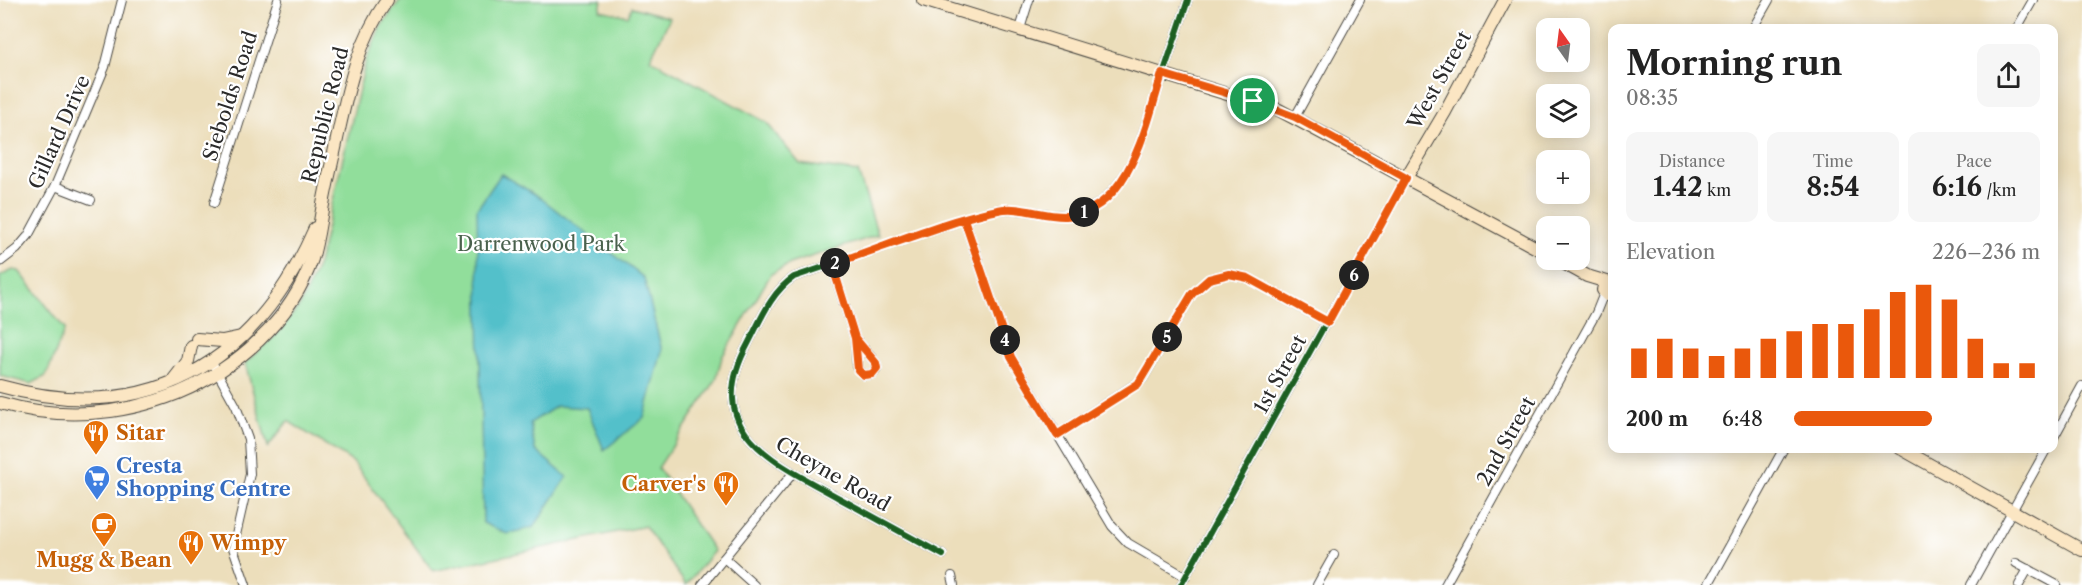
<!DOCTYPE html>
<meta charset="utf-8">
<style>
:root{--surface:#fff;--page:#f6f6f6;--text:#222;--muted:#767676;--accent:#ea580c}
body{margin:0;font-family:"Libre Caslon Text",serif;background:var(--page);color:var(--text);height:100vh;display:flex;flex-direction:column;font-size:22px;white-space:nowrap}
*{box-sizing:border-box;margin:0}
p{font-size:20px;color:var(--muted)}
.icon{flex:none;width:33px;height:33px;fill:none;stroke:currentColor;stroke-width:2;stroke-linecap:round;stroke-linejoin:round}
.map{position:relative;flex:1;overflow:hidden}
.drawer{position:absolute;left:1608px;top:24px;width:450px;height:429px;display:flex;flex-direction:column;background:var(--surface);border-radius:12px;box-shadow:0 3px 15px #0003}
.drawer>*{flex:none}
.needle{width:39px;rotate:346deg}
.tools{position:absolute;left:1536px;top:18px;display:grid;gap:12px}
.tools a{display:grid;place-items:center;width:54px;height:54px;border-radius:12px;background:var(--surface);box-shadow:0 3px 15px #0003;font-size:30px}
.pin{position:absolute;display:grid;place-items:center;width:51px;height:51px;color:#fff;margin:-26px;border:3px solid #fff;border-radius:50%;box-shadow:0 2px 6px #0007}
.km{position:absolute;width:30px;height:30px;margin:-15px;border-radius:50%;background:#222;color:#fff;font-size:16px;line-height:30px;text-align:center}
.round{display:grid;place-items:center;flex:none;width:63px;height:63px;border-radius:12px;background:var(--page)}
.headline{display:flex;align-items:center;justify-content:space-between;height:102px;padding:0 18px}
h1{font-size:33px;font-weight:800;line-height:45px}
.figures{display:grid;grid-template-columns:repeat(3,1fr);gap:9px;height:102px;padding:6px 18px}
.figures div{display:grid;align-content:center;border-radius:12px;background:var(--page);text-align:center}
.figures b{font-size:26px;font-weight:800}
.figures small{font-size:16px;font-weight:400}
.figures p{font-size:16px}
.chart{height:168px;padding:12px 18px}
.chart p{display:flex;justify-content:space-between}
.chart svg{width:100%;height:108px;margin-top:6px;stroke:var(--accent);stroke-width:6}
ul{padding:0 18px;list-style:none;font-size:20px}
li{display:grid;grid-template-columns:96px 72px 1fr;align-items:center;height:45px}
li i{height:15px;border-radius:8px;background:var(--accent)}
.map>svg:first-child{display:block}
.green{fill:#91de9b;stroke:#5e8463;stroke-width:1.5}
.water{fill:#52c0ca;stroke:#3e767a;stroke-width:1.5}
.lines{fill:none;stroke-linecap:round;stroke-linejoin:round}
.street-casing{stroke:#484641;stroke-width:10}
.secondary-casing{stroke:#484641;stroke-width:14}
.street{stroke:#fff;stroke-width:8}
.secondary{stroke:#fbe6c3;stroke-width:12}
.cycleway-casing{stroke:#fff;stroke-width:10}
.cycleway{stroke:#1b5e20;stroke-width:6}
.route-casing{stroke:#fff;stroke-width:12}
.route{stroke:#ea580c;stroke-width:8}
.labels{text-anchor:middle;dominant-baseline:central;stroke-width:4.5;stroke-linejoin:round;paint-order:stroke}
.street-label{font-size:20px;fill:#2b2b2b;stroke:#fff}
.park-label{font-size:20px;fill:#4a614d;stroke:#fff}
.food-label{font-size:20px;font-weight:bold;fill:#c56008;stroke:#fff;text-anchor:start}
.shop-label{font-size:20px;font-weight:bold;fill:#366cbe;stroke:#fff;text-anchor:start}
</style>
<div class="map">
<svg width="2082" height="585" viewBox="0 0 2082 585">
<rect width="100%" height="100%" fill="#fff"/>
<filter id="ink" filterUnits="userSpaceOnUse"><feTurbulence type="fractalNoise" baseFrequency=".0167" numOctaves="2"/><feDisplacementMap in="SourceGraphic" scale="12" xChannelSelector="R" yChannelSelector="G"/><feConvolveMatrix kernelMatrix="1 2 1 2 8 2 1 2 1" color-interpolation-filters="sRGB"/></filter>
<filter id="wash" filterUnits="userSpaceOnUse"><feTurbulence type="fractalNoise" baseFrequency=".008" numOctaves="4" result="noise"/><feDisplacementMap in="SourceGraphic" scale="24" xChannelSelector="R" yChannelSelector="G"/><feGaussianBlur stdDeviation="1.35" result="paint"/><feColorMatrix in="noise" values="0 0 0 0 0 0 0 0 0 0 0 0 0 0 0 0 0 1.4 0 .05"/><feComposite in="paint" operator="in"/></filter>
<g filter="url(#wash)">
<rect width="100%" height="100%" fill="#ecdebb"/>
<g class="green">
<polygon points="400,0 602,0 600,10 628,16 632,7 670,18 650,59 766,122 800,164 858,172 878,235 792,263 771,274 722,357 716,380 658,468 714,551 686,585 645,526 433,571 353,462 288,421 268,447 245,363 276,335 301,304 318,264 366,60 381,26"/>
<polygon points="13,270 19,271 65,329 46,376 31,384 0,376 0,276"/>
</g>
<polygon class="water" points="501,174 538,196 644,278 662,351 644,418 604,450 587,408 557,406 530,423 535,450 567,477 534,527 507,534 483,523 477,209"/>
</g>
<g filter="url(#ink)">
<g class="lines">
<g class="street-casing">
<g id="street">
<polyline points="1753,28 1769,0"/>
<polyline points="2017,28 2033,0"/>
<polyline points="1020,29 1029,0"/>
<polyline points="1295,117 1360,0"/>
<polyline points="55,186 91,200"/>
<polyline points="214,203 278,0"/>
<polyline points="964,219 1011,357 1112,526 1128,543 1186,577"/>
<polyline points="0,262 17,249 28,236 55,186 105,67 122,0"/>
<polyline points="832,265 855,338 876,363 877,368 872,374 864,375 857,368 855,338"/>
<polyline points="211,361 236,406 248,439 250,474 233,548 246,585"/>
<polyline points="1057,435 1143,379 1192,294 1209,279 1229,274 1248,278 1328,323"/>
<polyline points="2054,437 2082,386"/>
<path d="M943 555C908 536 874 517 839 498 775 462 700 432 748 344 760 321 771 292 794 277L990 211C1007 207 1023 211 1040 213 1091 221 1112 199 1135 157L1188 0"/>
<polyline points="724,558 754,585"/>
<polyline points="2016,563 2057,585"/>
<polyline points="952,576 954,585"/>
<polyline points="702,585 793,473"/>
<polyline points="1181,585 1406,178"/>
<polyline points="1317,585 1334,555"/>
<polyline points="1445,585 1596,313 1604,293"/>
<polyline points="1708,585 1784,448"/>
<polyline points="1971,585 2047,448"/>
<polyline points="2019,585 2028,569"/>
</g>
</g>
<g class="secondary-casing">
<g id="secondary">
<polyline points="923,0 1279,110 1546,253"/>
<polyline points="1406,178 1445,112 1505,0"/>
<polyline points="1558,260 1587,276 1607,282"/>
<polyline points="1612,283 1605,284 1603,290 1607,295 1612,295"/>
<polyline points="197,339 222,341 241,337"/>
<polyline points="174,379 188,361 191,346"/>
<path d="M0 386C147 427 255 365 315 228"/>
<path d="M0 403C59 420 121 416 178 393 236 369 292 320 312 259 317 243 319 227 322 210 326 187 332 163 337 139 348 89 357 43 387 0"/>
<polyline points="1900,448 2082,550"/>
</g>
</g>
<use href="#street" class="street"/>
<use href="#secondary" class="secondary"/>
<g class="cycleway-casing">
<g id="cycleway">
<polyline points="1057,435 1143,379 1192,294 1209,279 1229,274 1248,278 1328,323"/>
<path d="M943 555C908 536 874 517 839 498 775 462 700 432 748 344 760 321 771 292 794 277L990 211C1007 207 1023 211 1040 213 1091 221 1112 199 1135 157L1188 0"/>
<polyline points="1181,585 1406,178"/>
</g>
</g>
<use href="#cycleway" class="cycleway"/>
</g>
</g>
<g class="lines" filter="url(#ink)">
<g class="route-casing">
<path id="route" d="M1253 101 1162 74C1147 122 1130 212 1066 216 1043 217 1020 205 998 210 942 221 886 246 832 264L855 338 876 363 877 368 872 374 864 375 858 370 855 338 832 264 964 219 1011 357 1057 435 1138 384 1192 294 1209 279 1229 274 1248 278 1328 322 1406 178 1295 117 1253 101"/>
</g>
<use href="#route" class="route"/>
</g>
<defs>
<g id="restaurant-pin" transform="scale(1.35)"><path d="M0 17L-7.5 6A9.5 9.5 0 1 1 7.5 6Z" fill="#e8710a" stroke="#fff"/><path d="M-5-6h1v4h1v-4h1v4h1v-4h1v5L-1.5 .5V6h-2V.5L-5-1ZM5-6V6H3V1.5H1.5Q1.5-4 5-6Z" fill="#fff"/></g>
<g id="supermarket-pin" transform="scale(1.35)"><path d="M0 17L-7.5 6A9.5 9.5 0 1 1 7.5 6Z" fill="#3f7fe0" stroke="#fff"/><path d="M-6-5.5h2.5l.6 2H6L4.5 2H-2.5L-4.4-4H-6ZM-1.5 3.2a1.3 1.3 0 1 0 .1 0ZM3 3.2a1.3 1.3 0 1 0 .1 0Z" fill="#fff"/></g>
<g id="cafe-pin" transform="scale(1.35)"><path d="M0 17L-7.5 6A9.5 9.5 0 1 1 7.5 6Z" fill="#e8710a" stroke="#fff"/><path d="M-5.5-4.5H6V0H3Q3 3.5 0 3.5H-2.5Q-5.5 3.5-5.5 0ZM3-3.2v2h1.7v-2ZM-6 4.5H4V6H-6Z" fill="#fff"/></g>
</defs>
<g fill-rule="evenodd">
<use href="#restaurant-pin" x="96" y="433"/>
<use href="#supermarket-pin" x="97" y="478"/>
<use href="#restaurant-pin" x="726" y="484"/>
<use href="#cafe-pin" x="104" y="525"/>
<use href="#restaurant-pin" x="191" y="543"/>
</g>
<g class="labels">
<g class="street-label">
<text transform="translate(1439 80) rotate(-61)">West Street</text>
<text transform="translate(230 96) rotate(-72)">Siebolds Road</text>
<text transform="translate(325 115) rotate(-76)">Republic Road</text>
<text transform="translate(59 132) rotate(-66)">Gillard Drive</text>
<text transform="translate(1280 374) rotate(-61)">1st Street</text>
<text transform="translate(1506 441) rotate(-61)">2nd Street</text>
<text transform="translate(833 474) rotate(30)">Cheyne Road</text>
</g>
<g class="park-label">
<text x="541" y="244">Darrenwood Park</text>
</g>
<g class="food-label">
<text x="116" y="433">Sitar</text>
<text x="706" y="484" text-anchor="end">Carver's</text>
<text x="210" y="543">Wimpy</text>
<text x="104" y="560" text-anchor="middle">Mugg &amp; Bean</text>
</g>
<g class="shop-label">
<text x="116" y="466">Cresta<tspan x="116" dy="23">Shopping Centre</tspan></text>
</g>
</g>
</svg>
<div class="tools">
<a><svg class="needle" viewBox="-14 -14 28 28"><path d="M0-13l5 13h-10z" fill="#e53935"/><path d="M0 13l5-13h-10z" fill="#767676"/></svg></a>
<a><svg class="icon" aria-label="layers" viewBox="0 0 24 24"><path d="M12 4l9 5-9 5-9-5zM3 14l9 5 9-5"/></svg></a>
<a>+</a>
<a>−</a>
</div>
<div class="pin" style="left:1253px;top:101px;background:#1e9e55"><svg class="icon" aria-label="arrive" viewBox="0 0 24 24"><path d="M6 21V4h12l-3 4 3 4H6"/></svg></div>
<b class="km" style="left:1084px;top:212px">1</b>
<b class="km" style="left:835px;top:263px">2</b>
<b class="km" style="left:1005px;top:340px">4</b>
<b class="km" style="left:1167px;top:337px">5</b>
<b class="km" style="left:1354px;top:275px">6</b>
<section class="drawer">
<div class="headline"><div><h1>Morning run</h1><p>08:35</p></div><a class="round"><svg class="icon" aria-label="share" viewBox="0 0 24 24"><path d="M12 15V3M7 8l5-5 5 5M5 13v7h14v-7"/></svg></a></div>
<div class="figures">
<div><p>Distance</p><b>1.42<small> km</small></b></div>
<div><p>Time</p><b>8:54</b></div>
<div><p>Pace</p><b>6:16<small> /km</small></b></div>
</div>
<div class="chart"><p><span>Elevation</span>226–236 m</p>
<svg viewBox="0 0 160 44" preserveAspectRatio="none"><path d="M5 44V32M15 44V28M25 44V32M35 44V35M45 44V32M55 44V28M65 44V25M75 44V22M85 44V22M95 44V16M105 44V9M115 44V6M125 44V12M135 44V28M145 44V38M155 44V38"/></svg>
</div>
<ul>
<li><b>200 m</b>6:48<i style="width:56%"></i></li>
</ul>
</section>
</div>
